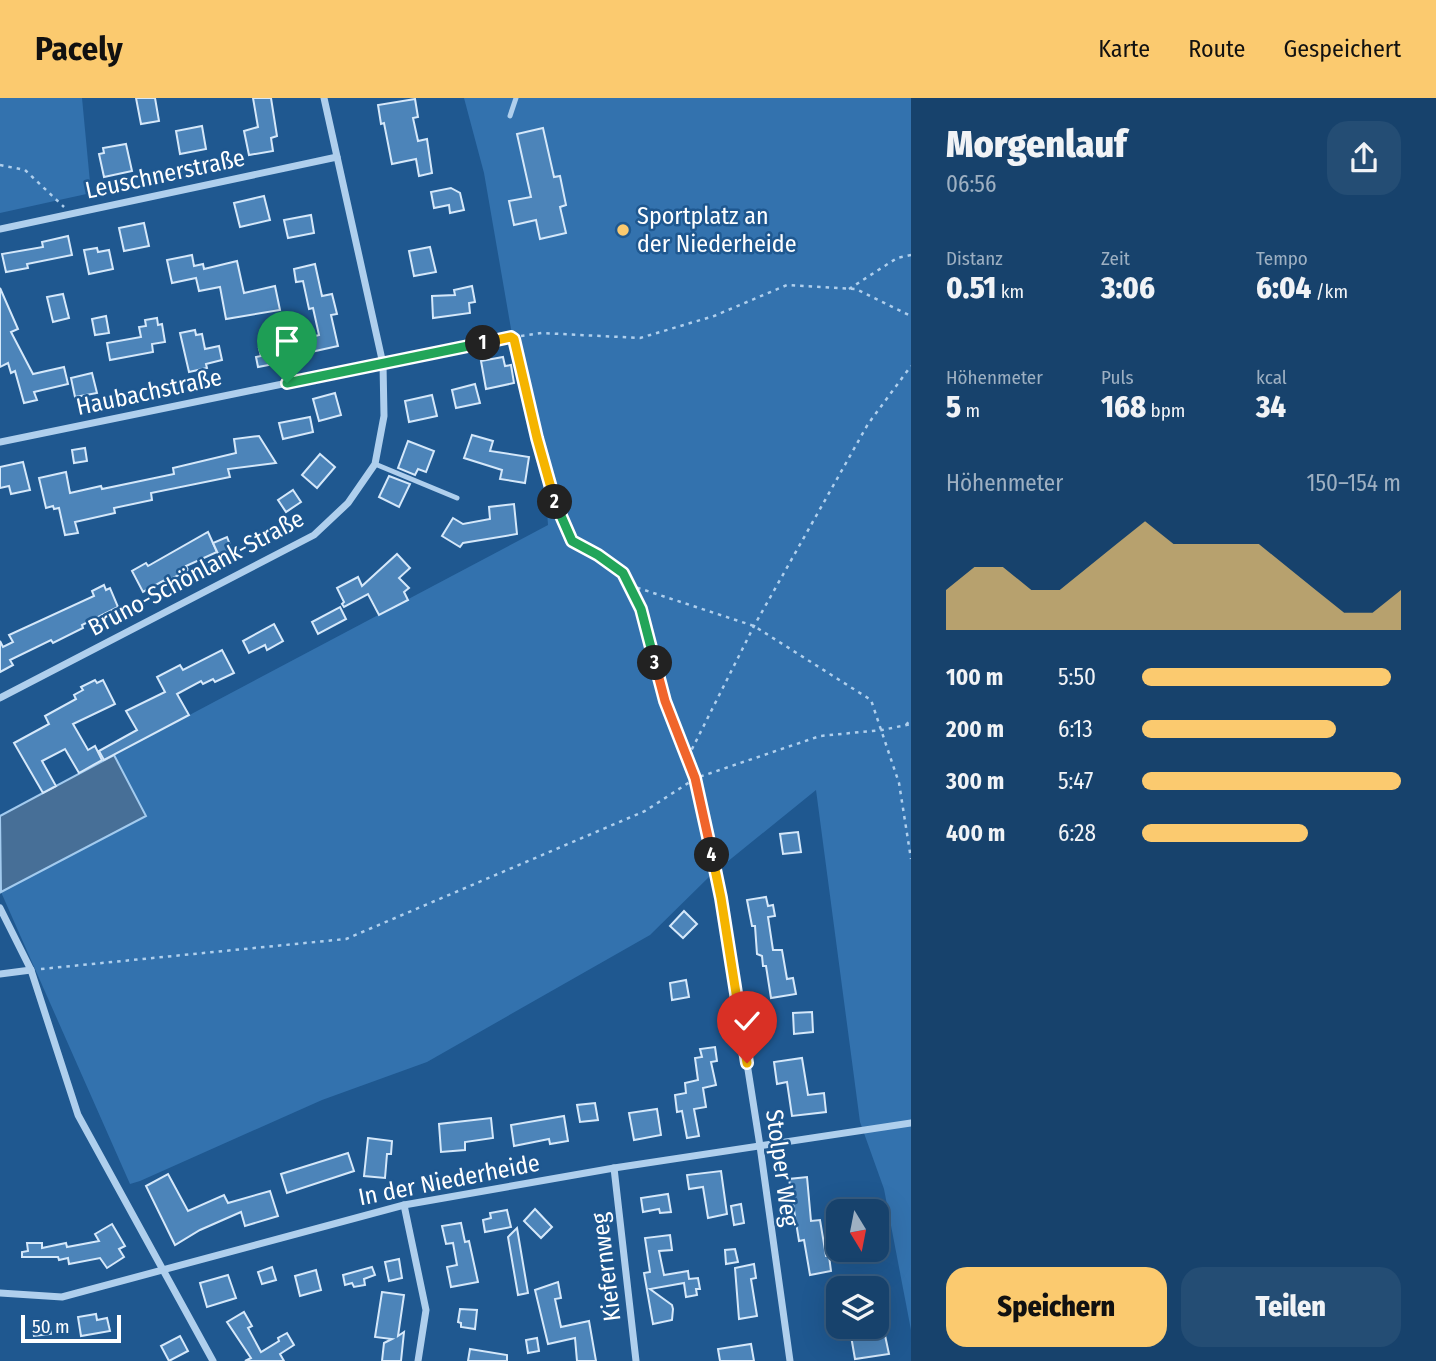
<!DOCTYPE html>
<html lang="de">
<meta charset="utf-8">
<style>
:root{--surface:#17426c;--page:#244d74;--text:#f1f3f6;--muted:#9eb0c2;--line:#365b7f;--accent:#fbca6f}
body{margin:0;font-family:"Fira Sans Condensed",sans-serif;background:var(--page);color:var(--text);height:100vh;display:flex;flex-direction:column;font-size:26px;white-space:nowrap}
*{box-sizing:border-box;margin:0}
p{font-size:23px;color:var(--muted)}
.icon{flex:none;width:38px;height:38px;fill:none;stroke:currentColor;stroke-width:2;stroke-linecap:round;stroke-linejoin:round}
.map{position:relative;flex:1;overflow:hidden}
.side{display:flex;flex-direction:column;background:var(--surface);width:525px}
.side>*{flex:none}
.needle{width:46px;rotate:170deg}
.fabs{position:absolute;left:826px;top:1101px;display:grid;gap:14px}
.fabs a{display:grid;place-items:center;width:63px;height:63px;border-radius:14px;background:var(--surface);box-shadow:0 7px 28px #0002,0 0 0 2px var(--line);font-size:35px}
.scale{position:absolute;left:21px;bottom:18px;width:100px;box-sizing:border-box;padding-left:7px;border:4px solid #fff;border-top:0;font-size:19px;line-height:24px;white-space:nowrap;color:#fff;-webkit-text-stroke:5px #1f5890;paint-order:stroke}
.pin{position:absolute;display:grid;place-items:center;width:60px;height:60px;color:#fff;margin:-72px -30px;border-radius:50% 50% 50% 0;rotate:-45deg;box-shadow:0 0 7px #0007}
.pin .icon{rotate:45deg}
.km{position:absolute;width:35px;height:35px;margin:-18px;border-radius:50%;background:#222;color:#fff;font-size:19px;line-height:35px;text-align:center}
.round{display:grid;place-items:center;flex:none;width:74px;height:74px;border-radius:21px;background:var(--page)}
.overview{display:flex;align-items:center;justify-content:space-between;height:119px;padding:0 35px}
h1{font-size:38px;font-weight:800;line-height:52px}
.stats{display:grid;grid-template-columns:repeat(3,1fr);gap:10px;height:119px;padding:7px 35px}
.stats div{display:grid;align-content:center}
.stats b{font-size:30px;font-weight:800}
.stats small{font-size:19px;font-weight:400}
.stats p{font-size:19px}
.chart{height:196px;padding:14px 35px}
.chart p{display:flex;justify-content:space-between}
.chart svg{width:100%;height:126px;margin-top:7px;fill:var(--accent);opacity:.7}
.cta{display:flex;gap:14px;margin-top:auto;padding:14px 35px}
.cta a{flex:1;height:80px;border-radius:21px;background:var(--accent);color:#111;font-size:28px;font-weight:800;line-height:80px;text-align:center}
.cta a+a{background:var(--page);color:var(--text)}
ul{padding:0 35px;list-style:none;font-size:23px}
li{display:grid;grid-template-columns:112px 84px 1fr;align-items:center;height:52px}
li i{height:18px;border-radius:9px;background:var(--accent)}
header{display:flex;align-items:center;gap:42px;box-sizing:border-box;height:98px;padding:0 35px;background:var(--accent);color:#111}
header strong{font-size:33px}
nav{display:flex;gap:38px;margin-inline-start:auto;font-size:24px}
main{display:flex;flex:1;min-height:0}
.map>svg:first-child{display:block}
.green{fill:#3372ae}
.water{fill:#476f97;stroke:#a3cbef;stroke-width:2}
.building{fill:#4c84b9;stroke:#d5e8fa;stroke-width:2}
.lines{fill:none;stroke-linecap:round;stroke-linejoin:round}
.path{stroke:#afcfed;stroke-width:2.5;stroke-dasharray:3.5 5;stroke-linecap:butt}
.service{stroke:#afcfed;stroke-width:5}
.minor{stroke:#afcfed;stroke-width:7}
.split-1-casing{stroke:#fff;stroke-width:14}
.split-2-casing{stroke:#fff;stroke-width:14}
.split-3-casing{stroke:#fff;stroke-width:14}
.split-4-casing{stroke:#fff;stroke-width:14}
.split-5-casing{stroke:#fff;stroke-width:14}
.split-1{stroke:#22a559;stroke-width:9}
.split-2{stroke:#f5b400;stroke-width:9}
.split-3{stroke:#22a559;stroke-width:9}
.split-4{stroke:#f0652b;stroke-width:9}
.split-5{stroke:#f5b400;stroke-width:9}
.poi-dot{fill:#fbca6f;stroke:#1f5890;stroke-width:2.5}
.labels{text-anchor:middle;dominant-baseline:central;stroke-width:5;stroke-linejoin:round;paint-order:stroke}
.street-label{font-size:24px;fill:#fff;stroke:#1f5890}
.poi-label{font-size:24px;fill:#fff;stroke:#1f5890;text-anchor:start}
</style>
<header>
<strong>Pacely</strong>
<nav><a>Karte</a><a>Route</a><a>Gespeichert</a></nav>
</header>
<main>
<div class="map">
<svg width="911" height="1263" viewBox="0 0 911 1263">
<rect width="100%" height="100%" fill="#1f5890"/>
<g class="green">
<polygon points="0,0 82,0 91,95 0,115"/>
<polygon points="464,0 911,0 911,1232 884,1091 860,1024 816,692 711,777 650,837 427,964 322,1002 140,1083 130,1086 1,794 145,718 114,657 548,427 546,400 514,248 484,75"/>
</g>
<polygon class="water" points="114,657 146,718 1,794 0,718"/>
<g class="building">
<polygon points="136,0 155,0 159,23 141,26"/>
<polygon points="253,0 271,0 277,38 271,40 273,53 249,57 244,33 258,29"/>
<polygon points="415,1 418,19 413,20 418,43 427,41 432,75 419,78 416,61 392,66 384,25 381,26 378,7"/>
<polygon points="202,28 206,51 180,56 176,33"/>
<polygon points="543,30 554,79 560,78 566,107 560,109 566,135 540,141 536,122 514,127 509,103 531,99 517,36"/>
<polygon points="126,46 132,73 104,79 99,56 104,55 103,50"/>
<polygon points="451,90 460,95 464,112 450,115 449,107 434,110 431,94"/>
<polygon points="264,98 270,122 240,129 234,105"/>
<polygon points="311,117 314,135 288,140 284,122"/>
<polygon points="144,125 149,148 124,153 119,130"/>
<polygon points="68,138 72,157 27,166 28,170 6,174 2,156 43,149 42,144"/>
<polygon points="430,149 436,174 414,178 409,153"/>
<polygon points="97,150 98,154 109,152 113,171 89,176 84,152"/>
<polygon points="192,157 194,168 203,166 204,171 237,163 244,195 275,188 280,212 226,221 220,189 199,193 196,180 172,185 167,162"/>
<polygon points="315,166 322,198 332,196 337,216 331,217 338,248 311,254 308,240 319,237 313,210 309,211 303,183 296,184 294,171"/>
<polygon points="472,188 475,204 469,205 470,215 433,220 432,198 455,197 454,192"/>
<polygon points="0,190 18,231 11,234 33,276 64,269 68,286 34,294 37,302 24,305 15,273 11,275 8,265 0,269"/>
<polygon points="63,196 69,220 53,224 47,199"/>
<polygon points="106,218 109,235 95,237 92,221"/>
<polygon points="157,220 158,227 162,226 165,244 152,246 153,254 110,262 107,245 141,239 139,229 146,228 145,222"/>
<polygon points="195,232 196,237 202,236 205,251 219,248 222,262 206,266 207,270 189,274 180,235"/>
<polygon points="270,248 274,266 258,269 256,259 261,258 259,250"/>
<polygon points="503,259 505,268 511,267 514,285 486,291 481,263"/>
<polygon points="92,275 97,295 75,299 71,280"/>
<polygon points="475,286 480,305 456,310 452,292"/>
<polygon points="335,295 341,317 319,323 313,301"/>
<polygon points="432,297 437,318 409,324 405,303"/>
<polygon points="310,319 313,334 283,341 279,325"/>
<polygon points="472,337 493,343 490,353 529,359 525,385 500,381 502,372 464,360"/>
<polygon points="259,338 276,365 228,371 230,379 151,395 152,402 114,410 115,415 75,424 78,435 65,437 59,410 54,411 53,408 46,410 39,380 66,374 70,395 101,388 102,391 174,376 173,370 236,355 234,341"/>
<polygon points="408,343 434,353 426,374 418,371 415,377 398,370"/>
<polygon points="85,350 87,363 74,365 72,352"/>
<polygon points="320,356 335,369 317,390 302,377"/>
<polygon points="23,364 30,392 11,396 9,388 0,390 0,369"/>
<polygon points="389,378 410,386 399,409 379,399"/>
<polygon points="293,392 301,404 286,414 278,402"/>
<polygon points="514,406 517,436 463,445 460,449 442,438 453,420 463,426 490,421 489,409"/>
<polygon points="208,434 217,454 186,468 188,472 164,485 163,483 143,494 132,473 146,465 148,468"/>
<polygon points="227,439 232,452 219,458 213,445"/>
<polygon points="397,456 410,470 399,480 409,490 404,494 408,502 379,517 368,496 344,509 342,506 344,504 337,490 358,479 362,488"/>
<polygon points="104,487 106,492 110,490 118,509 82,527 83,530 53,545 51,542 10,562 13,567 0,574 0,543 3,549 13,544 9,537 94,498 92,493"/>
<polygon points="340,509 346,521 318,536 312,524"/>
<polygon points="274,526 283,543 267,552 265,547 249,555 243,543"/>
<polygon points="222,552 234,575 215,584 213,581 203,586 201,583 177,596 189,617 104,662 99,653 137,632 126,613 165,594 157,579 180,567 183,572"/>
<polygon points="95,582 97,585 103,582 115,606 73,626 88,652 95,648 102,662 79,675 65,651 42,663 56,688 43,695 14,645 49,626 45,618 76,601 74,597 83,592 81,589"/>
<polygon points="798,734 801,754 783,756 780,736"/>
<polygon points="766,799 768,808 773,807 775,818 768,819 773,852 782,852 787,881 793,880 796,896 771,900 766,868 763,868 762,858 757,856 755,828 752,828 747,802"/>
<polygon points="684,813 697,826 683,840 670,828"/>
<polygon points="686,882 689,899 672,902 670,885"/>
<polygon points="812,914 813,934 794,936 793,915"/>
<polygon points="715,949 717,963 711,964 716,987 703,990 706,1009 694,1011 699,1038 687,1040 682,1013 677,1014 675,997 686,995 685,985 698,982 695,960 702,959 700,951"/>
<polygon points="802,960 808,997 824,995 826,1014 792,1018 787,984 777,986 774,964"/>
<polygon points="595,1005 598,1022 580,1024 577,1007"/>
<polygon points="657,1011 661,1037 634,1042 629,1015"/>
<polygon points="564,1018 568,1043 550,1046 549,1041 514,1048 511,1027"/>
<polygon points="491,1020 493,1040 465,1044 465,1052 441,1054 439,1026"/>
<polygon points="368,1040 392,1043 391,1056 387,1056 385,1080 364,1078"/>
<polygon points="348,1055 354,1073 287,1095 281,1076"/>
<polygon points="721,1073 727,1116 708,1120 703,1089 689,1091 687,1077"/>
<polygon points="168,1076 188,1113 224,1097 228,1105 270,1093 278,1118 245,1128 241,1114 200,1132 175,1147 146,1088"/>
<polygon points="807,1079 811,1123 820,1122 826,1158 829,1158 831,1173 810,1177 804,1142 799,1143 789,1081"/>
<polygon points="668,1096 671,1114 660,1115 659,1111 643,1114 641,1100"/>
<polygon points="741,1106 744,1125 734,1127 731,1108"/>
<polygon points="535,1111 552,1129 541,1140 524,1123"/>
<polygon points="507,1112 511,1129 485,1134 483,1122 491,1120 490,1115"/>
<polygon points="461,1125 465,1144 469,1143 478,1184 451,1189 447,1169 457,1167 453,1145 446,1146 442,1128"/>
<polygon points="112,1126 125,1148 119,1151 124,1159 107,1170 100,1160 69,1166 68,1160 59,1162 58,1159 22,1159 22,1154 28,1153 27,1145 42,1145 42,1150 66,1145 67,1149 99,1143 95,1136"/>
<polygon points="517,1130 528,1195 518,1197 508,1139"/>
<polygon points="670,1137 672,1152 659,1153 664,1177 688,1173 689,1181 698,1180 700,1191 696,1191 697,1197 686,1199 684,1185 650,1191 672,1207 673,1211 672,1222 653,1226 644,1175 650,1174 645,1140"/>
<polygon points="735,1151 738,1164 726,1166 725,1152"/>
<polygon points="399,1161 402,1180 389,1183 385,1164"/>
<polygon points="754,1166 756,1180 751,1181 757,1218 739,1221 735,1170"/>
<polygon points="272,1169 276,1182 262,1186 258,1174"/>
<polygon points="372,1169 375,1177 364,1181 365,1187 354,1189 352,1185 345,1187 343,1177"/>
<polygon points="316,1172 321,1192 300,1198 295,1178"/>
<polygon points="228,1177 236,1200 207,1209 200,1185"/>
<polygon points="558,1184 561,1200 555,1201 561,1229 589,1223 596,1263 577,1263 575,1240 548,1246 535,1192"/>
<polygon points="382,1194 404,1197 398,1238 404,1234 401,1263 382,1263 384,1245 392,1241 375,1239"/>
<polygon points="460,1211 477,1212 475,1231 461,1229 461,1225 458,1224"/>
<polygon points="244,1214 252,1228 248,1230 261,1254 279,1243 278,1240 287,1235 294,1247 280,1256 284,1263 245,1263 251,1260 227,1224"/>
<polygon points="96,1216 97,1222 107,1220 110,1233 81,1238 78,1219"/>
<polygon points="43,1225 49,1225 51,1236 34,1238 32,1227"/>
<polygon points="866,1228 883,1228 889,1256 855,1261 851,1238 867,1235"/>
<polygon points="180,1238 188,1253 169,1263 161,1248"/>
<polygon points="537,1240 539,1253 528,1255 526,1242"/>
<polygon points="751,1246 754,1263 720,1263 718,1251"/>
<polygon points="470,1251 507,1257 507,1263 468,1263"/>
</g>
<g class="lines">
<g class="path">
<polyline points="0,67 25,72 64,109"/>
<polyline points="849,191 897,160 911,157"/>
<polyline points="521,238 542,235 640,240 714,218 787,187 856,191 911,218"/>
<polyline points="516,248 537,340 562,424 572,443 623,475 641,511 665,603 696,680 719,790"/>
<polyline points="629,487 754,528 871,602 899,685 911,761"/>
<polyline points="906,627 911,621"/>
<polyline points="688,659 754,528 868,326 911,268"/>
<polyline points="41,871 346,841 645,713 696,680 820,638 882,632 911,626"/>
</g>
<g class="service">
<polyline points="510,18 516,0"/>
<polyline points="375,366 457,400"/>
</g>
<g class="minor">
<polyline points="0,131 337,59"/>
<polyline points="0,344 511,239"/>
<polyline points="0,600 314,437 348,405 375,366 384,318 383,266 324,0"/>
<polyline points="721,800 760,1048 790,1263"/>
<polyline points="0,810 31,872 78,1017 213,1263"/>
<polyline points="0,876 31,872"/>
<polyline points="614,1070 636,1263"/>
<polyline points="404,1107 426,1212 418,1263"/>
<polyline points="0,1195 62,1199 404,1107 614,1070 911,1025"/>
</g>
</g>
<g class="lines">
<g class="split-1-casing">
<polyline id="split-1" points="287,285 483,245"/>
</g>
<g class="split-2-casing">
<polyline id="split-2" points="483,245 511,239 514,241 537,340 555,404"/>
</g>
<g class="split-3-casing">
<polyline id="split-3" points="555,404 572,443 598,457 623,475 641,511 655,565"/>
</g>
<g class="split-4-casing">
<polyline id="split-4" points="655,565 665,603 695,680 712,757"/>
</g>
<g class="split-5-casing">
<polyline id="split-5" points="712,757 721,800 747,965"/>
</g>
<use href="#split-1" class="split-1"/>
<use href="#split-2" class="split-2"/>
<use href="#split-3" class="split-3"/>
<use href="#split-4" class="split-4"/>
<use href="#split-5" class="split-5"/>
</g>
<circle class="poi-dot" cx="623" cy="132" r="7"/>
<g class="labels">
<g class="street-label">
<text transform="translate(165 76) rotate(-12)">Leuschnerstraße</text>
<text transform="translate(149 294) rotate(-12)">Haubachstraße</text>
<text transform="translate(196 475) rotate(-28)">Bruno-Schönlank-Straße</text>
<text transform="translate(782 1070) rotate(82)">Stolper Weg</text>
<text transform="translate(449 1082) rotate(-11)">In der Niederheide</text>
<text transform="translate(606 1169) rotate(-97)">Kiefernweg</text>
</g>
<g class="poi-label">
<text x="637" y="118">Sportplatz an<tspan x="637" dy="28">der Niederheide</tspan></text>
</g>
</g>
</svg>
<div class="fabs">
<a><svg class="needle" viewBox="-14 -14 28 28"><path d="M0-13l5 13h-10z" fill="#e53935"/><path d="M0 13l5-13h-10z" fill="#9eb0c2"/></svg></a>
<a><svg class="icon" aria-label="layers" viewBox="0 0 24 24"><path d="M12 4l9 5-9 5-9-5zM3 14l9 5 9-5"/></svg></a>
</div>
<div class="scale">50 m</div>
<div class="pin" style="left:287px;top:285px;background:#1e9e55"><svg class="icon" aria-label="arrive" viewBox="0 0 24 24"><path d="M6 21V4h12l-3 4 3 4H6"/></svg></div>
<div class="pin" style="left:747px;top:965px;background:#d93025"><svg class="icon" aria-label="check" viewBox="0 0 24 24"><path d="M5 12l5 5 9-10"/></svg></div>
<b class="km" style="left:483px;top:245px">1</b>
<b class="km" style="left:555px;top:404px">2</b>
<b class="km" style="left:655px;top:565px">3</b>
<b class="km" style="left:712px;top:757px">4</b>
</div>
<section class="side">
<div class="overview"><div><h1>Morgenlauf</h1><p>06:56</p></div><a class="round"><svg class="icon" aria-label="share" viewBox="0 0 24 24"><path d="M12 15V3M7 8l5-5 5 5M5 13v7h14v-7"/></svg></a></div>
<div class="stats">
<div><p>Distanz</p><b>0.51<small> km</small></b></div>
<div><p>Zeit</p><b>3:06</b></div>
<div><p>Tempo</p><b>6:04<small> /km</small></b></div>
</div>
<div class="stats">
<div><p>Höhenmeter</p><b>5<small> m</small></b></div>
<div><p>Puls</p><b>168<small> bpm</small></b></div>
<div><p>kcal</p><b>34</b></div>
</div>
<div class="chart"><p><span>Höhenmeter</span>150–154 m</p>
<svg viewBox="0 0 160 44" preserveAspectRatio="none"><path d="M0 44V30L10 22L20 22L30 30L40 30L50 22L60 14L70 6L80 14L90 14L100 14L110 14L120 22L130 30L140 38L150 38L160 30V44z"/></svg>
</div>
<ul>
<li><b>100 m</b>5:50<i style="width:96%"></i></li>
<li><b>200 m</b>6:13<i style="width:75%"></i></li>
<li><b>300 m</b>5:47<i style="width:100%"></i></li>
<li><b>400 m</b>6:28<i style="width:64%"></i></li>
</ul>
<div class="cta"><a>Speichern</a><a>Teilen</a></div>
</section>
</main>
